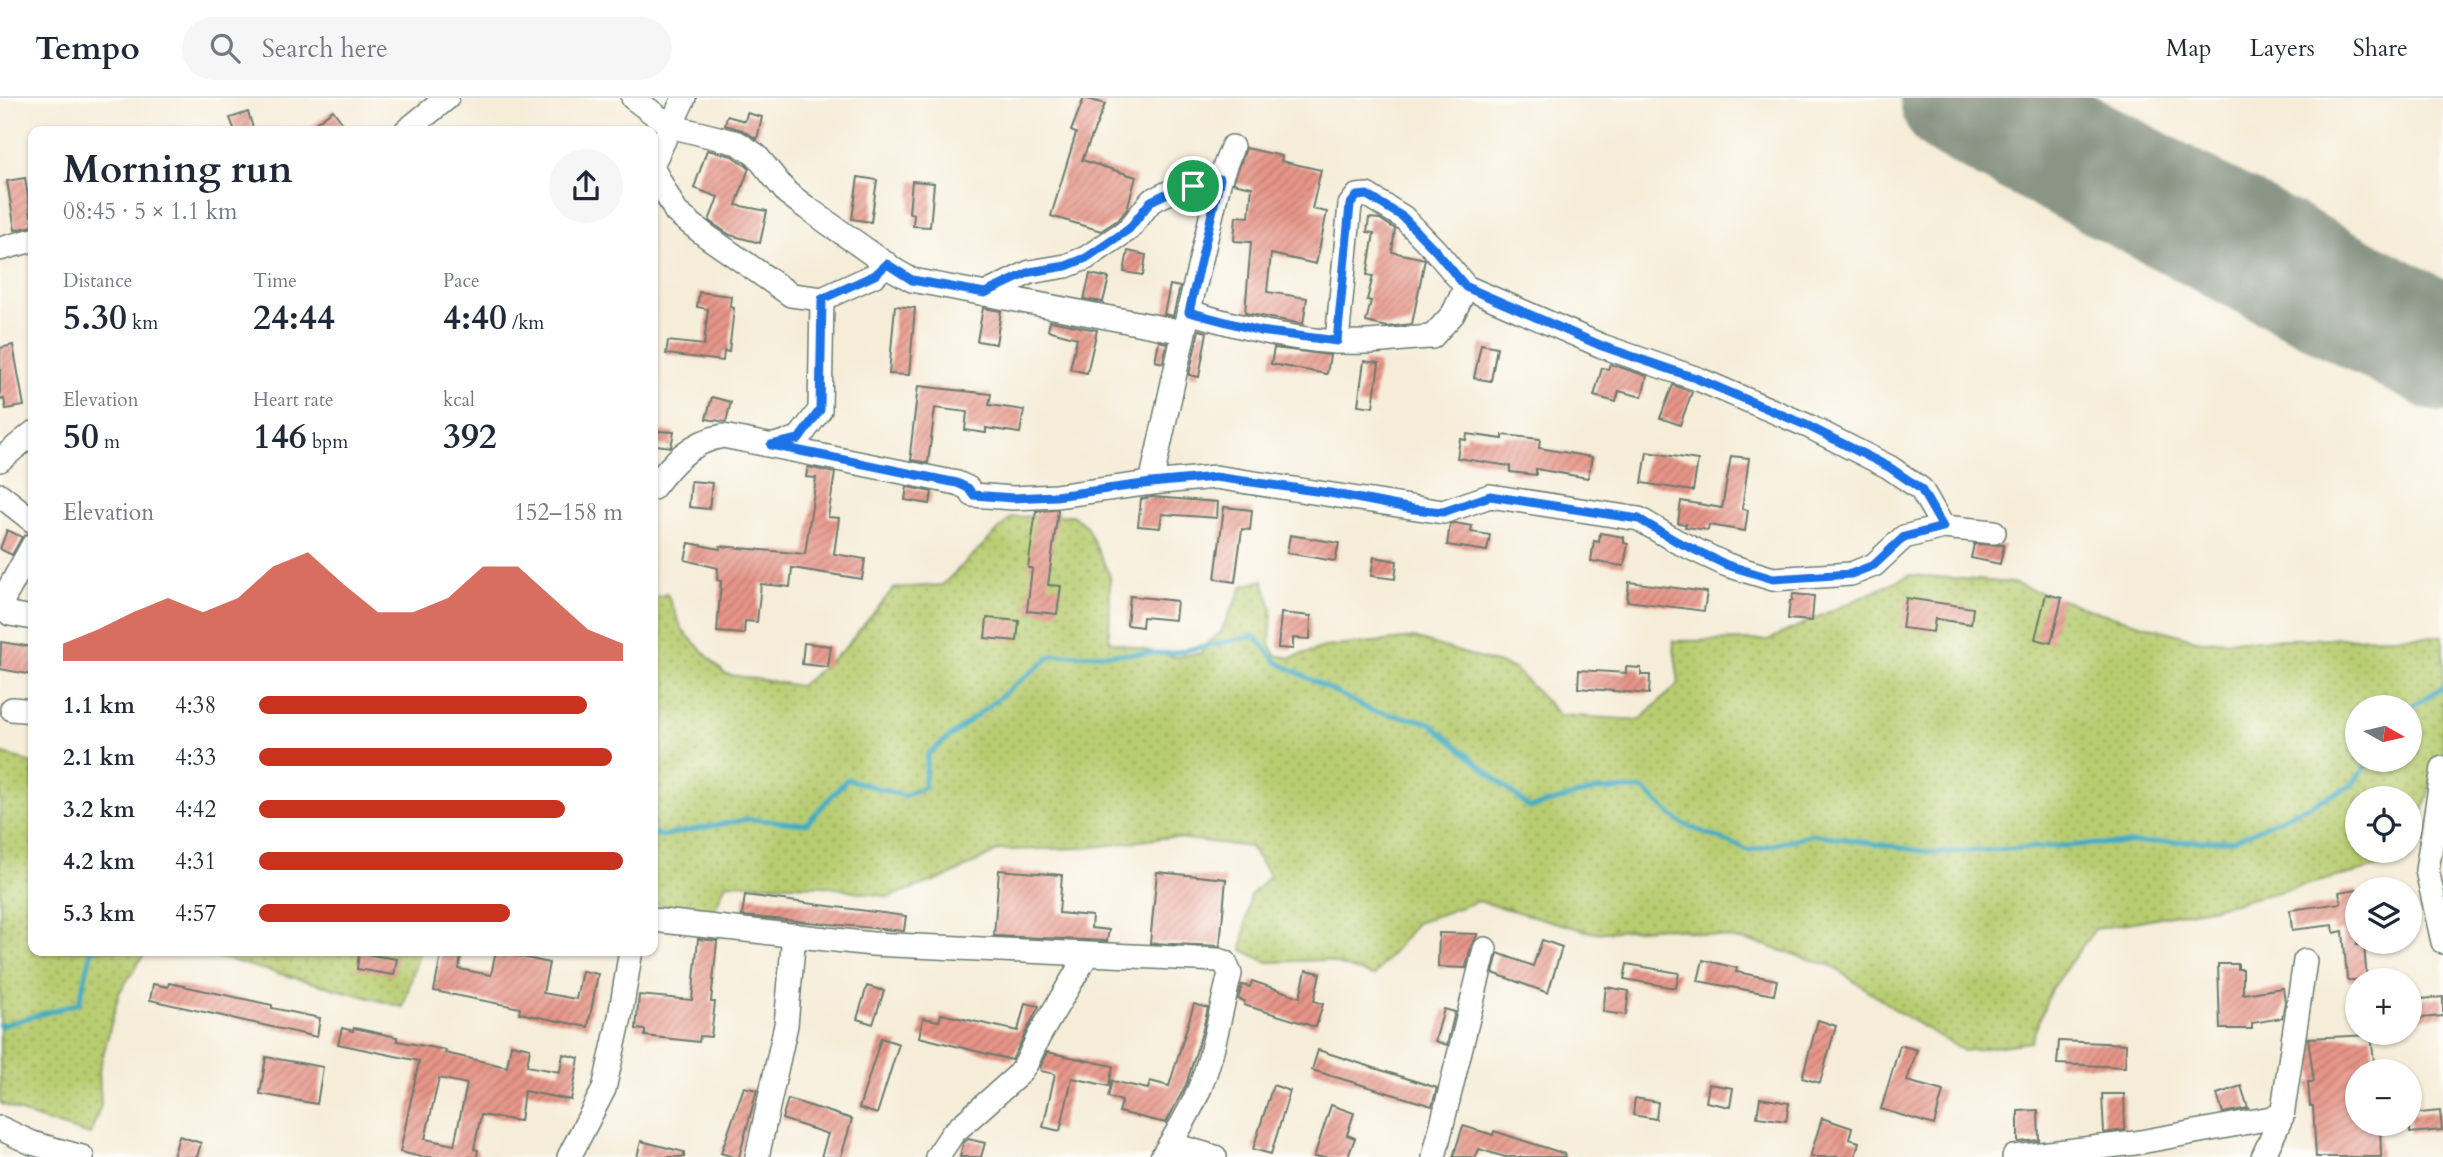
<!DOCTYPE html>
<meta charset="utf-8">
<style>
:root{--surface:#fff;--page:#f6f6f7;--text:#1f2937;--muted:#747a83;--line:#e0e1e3;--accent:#c8321e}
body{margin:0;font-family:Cardo,serif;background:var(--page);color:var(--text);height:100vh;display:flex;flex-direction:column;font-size:26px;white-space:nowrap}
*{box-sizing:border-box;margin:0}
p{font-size:23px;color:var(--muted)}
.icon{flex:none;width:38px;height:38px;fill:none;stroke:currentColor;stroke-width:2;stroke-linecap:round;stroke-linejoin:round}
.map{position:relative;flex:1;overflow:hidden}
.sheet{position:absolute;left:28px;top:28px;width:630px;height:830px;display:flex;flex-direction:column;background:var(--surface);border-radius:14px;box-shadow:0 2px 5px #0004}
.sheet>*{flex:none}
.needle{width:46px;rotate:98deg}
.buttons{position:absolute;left:2345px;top:597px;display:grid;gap:14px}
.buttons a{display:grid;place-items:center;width:77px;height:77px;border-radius:50%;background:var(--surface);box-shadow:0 2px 5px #0004;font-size:35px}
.pin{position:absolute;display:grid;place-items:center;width:60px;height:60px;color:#fff;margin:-30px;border:4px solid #fff;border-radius:50%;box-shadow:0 2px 7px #0007}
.round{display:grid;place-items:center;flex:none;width:74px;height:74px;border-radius:37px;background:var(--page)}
.overview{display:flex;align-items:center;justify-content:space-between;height:119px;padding:0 35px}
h1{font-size:38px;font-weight:700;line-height:52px}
.figures{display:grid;grid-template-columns:repeat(3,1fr);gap:10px;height:119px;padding:7px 35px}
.figures div{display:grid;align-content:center}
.figures b{font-size:35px;font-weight:700}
.figures small{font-size:19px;font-weight:400}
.figures p{font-size:19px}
.chart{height:196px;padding:14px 35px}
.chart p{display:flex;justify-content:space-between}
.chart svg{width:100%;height:126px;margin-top:7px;fill:var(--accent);opacity:.7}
ul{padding:0 35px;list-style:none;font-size:23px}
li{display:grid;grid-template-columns:112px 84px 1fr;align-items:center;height:52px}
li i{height:18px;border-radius:9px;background:var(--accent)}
header{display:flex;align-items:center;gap:42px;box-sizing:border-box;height:98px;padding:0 35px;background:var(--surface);border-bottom:2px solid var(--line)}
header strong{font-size:33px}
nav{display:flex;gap:38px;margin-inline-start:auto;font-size:24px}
.search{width:490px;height:63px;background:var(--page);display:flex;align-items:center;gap:18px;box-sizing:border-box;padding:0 24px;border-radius:38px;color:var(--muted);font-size:26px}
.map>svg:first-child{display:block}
.grass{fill:url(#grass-dots);stroke:#6c8452;stroke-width:2;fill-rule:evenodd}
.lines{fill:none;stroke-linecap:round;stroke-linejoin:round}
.stream{stroke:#41abc0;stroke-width:5}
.runway{stroke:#8a9586;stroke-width:126}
.building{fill:url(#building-hatch);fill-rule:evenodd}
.minor-casing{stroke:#6a7b6e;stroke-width:26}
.minor{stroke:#fff;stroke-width:23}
.route-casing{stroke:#fff;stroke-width:14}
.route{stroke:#1a73e8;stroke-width:9}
</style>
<header>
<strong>Tempo</strong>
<div class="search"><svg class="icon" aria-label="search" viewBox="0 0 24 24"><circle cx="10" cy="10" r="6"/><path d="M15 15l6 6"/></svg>Search here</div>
<nav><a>Map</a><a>Layers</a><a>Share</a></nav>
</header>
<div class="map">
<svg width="2443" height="1059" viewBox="0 0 2443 1059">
<defs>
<pattern id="grass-dots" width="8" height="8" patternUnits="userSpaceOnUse" patternTransform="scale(1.75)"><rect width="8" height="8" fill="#b8cc70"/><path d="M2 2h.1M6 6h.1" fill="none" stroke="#95a75d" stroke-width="1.8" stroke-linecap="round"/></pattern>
<pattern id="building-hatch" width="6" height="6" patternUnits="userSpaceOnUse" patternTransform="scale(1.75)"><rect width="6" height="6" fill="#e79588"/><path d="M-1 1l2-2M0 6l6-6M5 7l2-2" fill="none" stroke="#bb7b70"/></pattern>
</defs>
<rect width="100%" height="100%" fill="#fdfcf7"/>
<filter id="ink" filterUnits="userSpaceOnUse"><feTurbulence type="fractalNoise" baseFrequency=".0143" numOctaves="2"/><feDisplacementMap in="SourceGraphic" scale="14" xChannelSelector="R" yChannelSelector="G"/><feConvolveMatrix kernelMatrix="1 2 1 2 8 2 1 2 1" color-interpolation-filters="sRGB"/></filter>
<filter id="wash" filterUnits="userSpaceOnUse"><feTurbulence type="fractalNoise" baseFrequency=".00686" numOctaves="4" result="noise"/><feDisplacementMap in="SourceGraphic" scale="28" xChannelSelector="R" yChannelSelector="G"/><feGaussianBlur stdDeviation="1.57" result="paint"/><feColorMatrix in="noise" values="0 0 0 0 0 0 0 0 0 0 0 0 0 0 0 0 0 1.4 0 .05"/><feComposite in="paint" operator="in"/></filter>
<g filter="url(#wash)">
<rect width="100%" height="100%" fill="#f6edd9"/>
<g class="grass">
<path d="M1072 417 1086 428 1110 478 1109 543 1175 559 1201 555 1208 544 1220 535 1243 488 1263 482 1272 511 1270 546 1276 557 1290 560 1325 549 1414 540 1515 571 1559 617 1640 622 1679 585 1673 543 1768 542 1910 477 2013 485 2088 511 2200 543 2443 538V663L2436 667 2410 761 2226 807 2095 831 2051 891 2031 944 1964 953 1903 917 1832 868 1757 845 1664 829 1594 835 1478 803 1416 825 1374 878 1325 862 1267 864 1242 852 1250 798 1270 778 1250 749 1170 739 1087 750 999 752 951 777 889 799 824 788 726 785 712 818 653 805V500L667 496 683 533 725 576 800 588 844 551 894 490 942 487 1012 419ZM2357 609H2410V662H2357ZM2357 700H2410V752H2357Z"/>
<polygon points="0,655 21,661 33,667 33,852 147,852 119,895 99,973 101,1007 90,1037 30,1018 0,1005"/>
<polygon points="192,852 420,852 403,909"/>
</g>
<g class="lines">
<g class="stream">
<polyline points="2410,612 2415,606 2443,589"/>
<polyline points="653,734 661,738 748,721 806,726 847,681 904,698 924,689 928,656 1053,557 1172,555 1255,538 1277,564 1372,613 1429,624 1530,710 1595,692 1643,691 1681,725 1750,753 1813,736 1935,755 2098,746 2234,742 2351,688 2371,662"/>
<polyline points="0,928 79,905 92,852"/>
</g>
<polyline class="runway" points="1963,0 2443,251"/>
</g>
<g id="blocks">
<g class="building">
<polygon points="1084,0 1105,6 1082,62 1136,79 1127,111 1119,121 1101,133 1051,118 1076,35 1071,33"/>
<polygon points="333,12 348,33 305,33"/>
<polygon points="248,14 254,33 235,33 230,20"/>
<polygon points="747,15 762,19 757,41 742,32 725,27 727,18 745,23"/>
<polygon points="1246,50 1282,58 1281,63 1321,72 1312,111 1327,114 1316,166 1271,156 1267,194 1307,200 1303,226 1245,215 1251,144 1234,143 1236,118 1249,119 1252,89 1233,85"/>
<polygon points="707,52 732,58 749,70 736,107 767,113 760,145 730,137 709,123 718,99 694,90"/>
<polygon points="858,79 877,82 871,124 852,121"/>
<polygon points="25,80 31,118 33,118 33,128 15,132 7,83"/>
<polygon points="912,83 934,85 930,129 913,128 914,116 909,115"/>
<polygon points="1369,120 1380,121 1395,131 1392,154 1425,161 1412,226 1387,229 1366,224 1371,203 1367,202 1373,178 1367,177 1374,135 1367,134"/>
<polygon points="1128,153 1146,157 1143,177 1124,174"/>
<polygon points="1090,176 1109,180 1103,204 1084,201"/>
<polygon points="1170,187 1180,189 1173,218 1164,216"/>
<polygon points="699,194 731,198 730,209 734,210 729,254 724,253 723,263 666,256 668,243 704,247 708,211 697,209"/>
<polygon points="895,208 915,210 909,277 889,276"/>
<polygon points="983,210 1001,213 996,246 977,243"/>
<polygon points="1050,223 1097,232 1087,275 1070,271 1077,240 1048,232"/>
<polygon points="1199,232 1207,234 1199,279 1189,277"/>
<polygon points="1159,243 1167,245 1163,265 1155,263"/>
<polygon points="1481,246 1497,249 1491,283 1474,280"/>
<polygon points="13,247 24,308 6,311 4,301 0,302 0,250"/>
<polygon points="1274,250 1330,257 1327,276 1271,266"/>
<polygon points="1364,263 1379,265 1373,309 1358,307"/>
<polygon points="1610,266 1647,278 1642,299 1619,293 1616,304 1594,298 1602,270 1608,271"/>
<polygon points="1673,287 1692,294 1680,327 1660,320"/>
<polygon points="918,288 991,296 989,307 1024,312 1020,335 986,330 986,335 965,332 967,314 935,310 928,365 911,362 912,356 910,356"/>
<polygon points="712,299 731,304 726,324 706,321"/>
<polygon points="658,333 674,334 671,349 656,347"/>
<polygon points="1467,336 1503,341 1503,337 1540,341 1539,350 1592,359 1588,380 1536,371 1536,377 1510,374 1510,368 1457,360 1460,341 1466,342"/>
<polygon points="1647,354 1698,362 1693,393 1642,385"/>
<polygon points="1731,358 1749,360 1742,411 1748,412 1745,433 1709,427 1708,432 1685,429 1686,426 1678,425 1681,403 1722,410"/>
<polygon points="808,369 835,375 828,419 839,420 834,456 865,461 862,481 792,470 790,489 761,486 757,524 745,523 744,536 717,534 721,483 717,482 718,470 685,462 689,445 720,451 720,448 805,456 816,380 806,379"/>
<polygon points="691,383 712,385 709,411 689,409"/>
<polygon points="907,389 932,394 930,406 905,402"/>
<polygon points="1152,399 1218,404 1217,420 1162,416 1160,430 1138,428 1141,401"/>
<polygon points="1224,409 1252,412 1250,432 1242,431 1235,484 1215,481"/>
<polygon points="1058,412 1048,487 1061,488 1057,516 1027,513 1032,470 1028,470 1036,413"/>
<polygon points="1455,425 1472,428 1471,434 1490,437 1487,453 1447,447 1450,426"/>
<polygon points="7,432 22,439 12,457 0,451"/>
<polygon points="1600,435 1624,439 1624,445 1628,446 1624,468 1591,463 1594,443 1599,444"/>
<polygon points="1290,437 1339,445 1335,463 1287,455"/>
<polygon points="1974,446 2004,447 2000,466 1971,460"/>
<polygon points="1374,459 1397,463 1395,481 1371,478"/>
<polygon points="1629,484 1707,494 1704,513 1627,503"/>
<polygon points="1793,496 1814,498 1812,523 1788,521 1790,503 1792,502"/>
<polygon points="2046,496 2062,500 2051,545 2035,541"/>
<polygon points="1130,498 1177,503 1175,522 1143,519 1142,529 1127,527"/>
<polygon points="1906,500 1973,510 1971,526 1935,521 1933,534 1902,530"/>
<polygon points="1281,515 1311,518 1310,541 1293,540 1293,551 1278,550"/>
<polygon points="987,520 1019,523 1017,543 985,540"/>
<polygon points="1,544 33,549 33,577 0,571"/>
<polygon points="804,545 831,548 828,569 802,566"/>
<polygon points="1626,569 1641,570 1641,577 1650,577 1649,596 1578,590 1579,572 1626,575"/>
<polygon points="999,772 1062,777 1059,815 1092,818 1091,830 1109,832 1107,843 994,838"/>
<polygon points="1157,774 1226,781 1220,848 1150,845"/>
<polygon points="2357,791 2357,847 2364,847 2367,882 2347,882 2343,833 2334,835 2333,827 2292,832 2290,812 2341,805 2339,794"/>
<polygon points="745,797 906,818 904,833 742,818"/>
<polygon points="1439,835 1478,836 1471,848 1466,870 1438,869"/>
<polygon points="698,841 717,843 711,904 715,904 711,939 700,938 699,944 645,938 645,932 636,931 639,897 692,902"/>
<polygon points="1542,842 1562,849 1548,895 1493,875 1498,855 1533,868"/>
<polygon points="442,852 462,852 459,871 491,877 496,852 519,852 518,858 549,865 543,895 576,901 582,873 598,876 588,929 519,915 520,910 434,893"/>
<polygon points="359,855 397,861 394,877 357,871"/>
<polygon points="1703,862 1737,870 1736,874 1777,882 1774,897 1698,883"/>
<polygon points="1627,866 1679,875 1676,890 1624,881"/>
<polygon points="2218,866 2238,866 2238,871 2243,871 2243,896 2283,890 2285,904 2282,920 2252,925 2252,931 2220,931"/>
<polygon points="1306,872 1320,875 1314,903 1323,906 1316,929 1244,907 1245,903 1238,901 1242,887 1250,889 1252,883 1300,899"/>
<polygon points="169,885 272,907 272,910 320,920 317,939 150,902 153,886 168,889"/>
<polygon points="867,888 884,893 873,926 857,921"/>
<polygon points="1606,889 1629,893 1626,917 1603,914"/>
<polygon points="2443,899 2443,918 2410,921 2410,902"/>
<polygon points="1025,905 1039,908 1012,962 919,939 923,920 939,923 941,916 1018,933"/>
<polygon points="1194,906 1208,910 1203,931 1186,987 1166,1025 1119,1014 1122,1003 1108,999 1112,983 1148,991 1150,983 1169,988"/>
<polygon points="1444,911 1455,914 1447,947 1435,943"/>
<polygon points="1818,922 1836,928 1820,985 1802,980"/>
<path d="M342 930 353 933 354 930 397 939V943L446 952 445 955 507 969 511 946 530 950 527 968 560 974 563 956 579 960 571 1002 524 993 520 1023 481 1017 474 1051 478 1052 477 1059H422L400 1054 419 963 338 946ZM439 980 467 986 454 1047 425 1041Z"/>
<polygon points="2371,937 2375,973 2357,973 2357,1026 2380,1026 2381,1059 2316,1059 2313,1008 2310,1008 2308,984 2314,984 2308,940"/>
<polygon points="881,940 899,946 877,1016 859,1010"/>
<polygon points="2059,943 2126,946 2125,969 2057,966"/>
<polygon points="1900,947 1917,952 1907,983 1943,993 1934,1027 1881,1011"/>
<polygon points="1318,952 1437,990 1432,1008 1312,972"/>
<polygon points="1047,954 1113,968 1109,988 1072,980 1060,1033 1043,1029 1055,976 1041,973 1040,969"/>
<polygon points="266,959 323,969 317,1006 260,996"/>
<polygon points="1709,986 1733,990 1730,1009 1706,1004"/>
<polygon points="1273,987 1290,993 1271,1056 1253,1051"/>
<polygon points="2241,988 2248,1010 2223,1015 2217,996"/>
<polygon points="744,989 757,992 739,1059 733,1059 721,1055"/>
<polygon points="2102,996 2124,996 2125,1032 2104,1035"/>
<polygon points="1635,1000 1658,1004 1656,1021 1633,1017"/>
<polygon points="1760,1000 1789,1005 1786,1023 1757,1019"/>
<polygon points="788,1001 852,1021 841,1059 821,1059 828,1036 782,1021"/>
<polygon points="1331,1007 1354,1015 1347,1037 1355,1040 1348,1059 1314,1059"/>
<polygon points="2038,1012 2039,1042 2018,1044 2018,1013"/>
<polygon points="2440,1013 2442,1032 2410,1035 2410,1016"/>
<polygon points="1822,1020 1852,1030 1849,1041 1859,1044 1855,1059 1810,1059"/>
<polygon points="1463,1028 1493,1037 1494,1033 1565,1056 1565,1059 1505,1059 1479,1051 1476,1059 1453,1059"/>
<polygon points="179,1038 201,1045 197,1059 173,1059"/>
<polygon points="968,1041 985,1045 981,1059 960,1059 963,1045"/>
<polygon points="641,1043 684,1054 684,1059 637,1059"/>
</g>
</g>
</g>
<g filter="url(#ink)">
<use href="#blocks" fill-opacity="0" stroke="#6a7b6e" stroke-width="2"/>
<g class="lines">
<g class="minor-casing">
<g id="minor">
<polyline points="633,0 670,28 738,45 756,57 787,95 807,110 896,173 912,182 1184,234 1151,385"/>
<polyline points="406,33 447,0"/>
<polyline points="653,65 684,0"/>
<polyline points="653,71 676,114 705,137 791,197 822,201"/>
<polyline points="0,151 33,142"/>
<polyline points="985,196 1030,174 1066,168 1086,160 1129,131 1151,103 1172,93 1220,81"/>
<path d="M1189 214C1243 230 1309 247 1366 244 1388 243 1410 240 1432 239L1453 216 1466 189"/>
<polyline points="1185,229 1220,81 1232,49"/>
<polyline points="1337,243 1350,107 1357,98 1367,97 1403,119 1435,152 1466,189 1602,248 1698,281 1808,328 1889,369 1921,391 1943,429"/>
<polyline points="774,347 799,340 820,312 822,201 875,177 887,166"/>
<polyline points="0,362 33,335"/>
<path d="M653 390C672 365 690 344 723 338L957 385 968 390 973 397 1013 400 1056 398 1151 385 1215 379 1443 414 1490 398 1639 421 1676 443 1727 467 1773 481 1851 476 1874 467 1904 439 1943 429 1994 434"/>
<polyline points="0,397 33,423"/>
<polyline points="33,447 0,507 10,516 33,520"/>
<polyline points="12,611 33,613"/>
<polyline points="2443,670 2427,772 2443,844"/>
<path d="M653 822 872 846 1218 862 1225 864 1230 876C1220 914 1214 955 1199 992 1189 1016 1176 1037 1162 1059"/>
<polyline points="0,1030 32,1045 82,1059"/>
<polyline points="1170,1046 1215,1059"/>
<polyline points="569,1059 604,991 620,919 631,852"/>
<polyline points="757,1059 786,927 794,837"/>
<polyline points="937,1059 953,1035 1017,978 1026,966 1039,938 1087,857"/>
<polyline points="1434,1059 1485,851"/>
<polyline points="2014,1059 2135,1045 2282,1018"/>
<polyline points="2263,1059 2282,1018 2305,863"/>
</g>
</g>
<use href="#minor" class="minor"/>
</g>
</g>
<g class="lines" filter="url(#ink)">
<g class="route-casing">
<polygon id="route" points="1220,81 1189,214 1260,233 1337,243 1350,107 1357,98 1367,97 1403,119 1435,152 1466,189 1602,248 1698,281 1808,328 1889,369 1921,391 1943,429 1904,439 1874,467 1851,476 1773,481 1727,467 1676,443 1639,421 1490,398 1443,414 1413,411 1330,395 1215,379 1151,385 1056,398 1013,400 973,397 968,390 957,385 771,347 799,341 820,312 822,201 875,177 887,166 912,182 985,195 1030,174 1066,168 1086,160 1129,131 1151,103 1172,93"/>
</g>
<use href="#route" class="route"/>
</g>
</svg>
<div class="buttons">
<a><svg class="needle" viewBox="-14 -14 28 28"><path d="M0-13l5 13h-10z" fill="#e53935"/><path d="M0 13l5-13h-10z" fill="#747a83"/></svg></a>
<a><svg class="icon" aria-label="locate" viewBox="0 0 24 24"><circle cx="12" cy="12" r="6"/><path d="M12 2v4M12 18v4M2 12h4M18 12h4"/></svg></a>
<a><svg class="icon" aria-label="layers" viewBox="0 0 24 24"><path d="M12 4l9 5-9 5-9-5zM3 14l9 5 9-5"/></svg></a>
<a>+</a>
<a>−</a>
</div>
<div class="pin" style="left:1193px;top:88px;background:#1e9e55"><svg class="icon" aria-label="arrive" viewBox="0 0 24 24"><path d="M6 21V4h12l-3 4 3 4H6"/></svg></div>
<section class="sheet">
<div class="overview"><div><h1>Morning run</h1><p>08:45 · 5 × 1.1 km</p></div><a class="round"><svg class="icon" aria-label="share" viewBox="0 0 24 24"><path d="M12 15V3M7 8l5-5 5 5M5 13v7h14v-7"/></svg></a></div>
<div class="figures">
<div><p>Distance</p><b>5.30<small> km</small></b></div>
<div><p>Time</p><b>24:44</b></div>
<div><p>Pace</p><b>4:40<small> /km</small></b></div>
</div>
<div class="figures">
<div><p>Elevation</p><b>50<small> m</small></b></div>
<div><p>Heart rate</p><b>146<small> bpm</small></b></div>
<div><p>kcal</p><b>392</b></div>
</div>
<div class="chart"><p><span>Elevation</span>152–158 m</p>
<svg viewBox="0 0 160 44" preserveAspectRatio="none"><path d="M0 44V38L10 33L20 27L30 22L40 27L50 22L60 11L70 6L80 17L90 27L100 27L110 22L120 11L130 11L140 22L150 33L160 38V44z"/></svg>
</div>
<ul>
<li><b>1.1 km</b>4:38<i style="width:90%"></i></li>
<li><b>2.1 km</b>4:33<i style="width:97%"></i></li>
<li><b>3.2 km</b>4:42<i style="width:84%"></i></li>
<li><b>4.2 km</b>4:31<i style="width:100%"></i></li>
<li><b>5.3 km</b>4:57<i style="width:69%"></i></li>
</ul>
</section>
</div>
